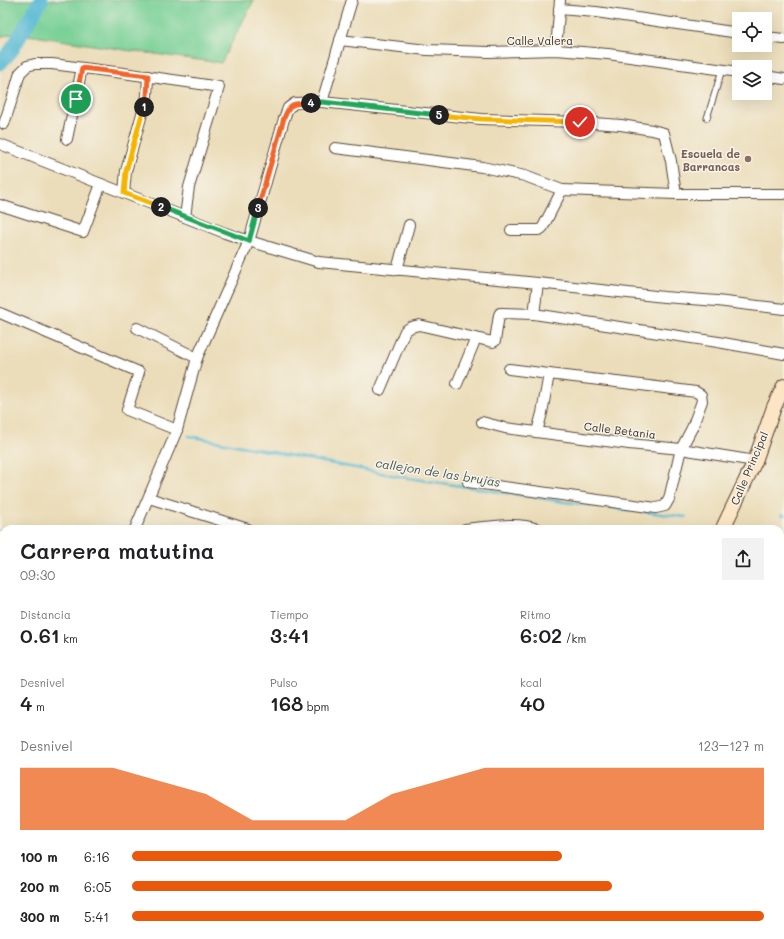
<!DOCTYPE html>
<html lang="es">
<meta charset="utf-8">
<style>
:root{--surface:#fff;--page:#f2f2f2;--text:#202124;--muted:#757577;--accent:#ea580c}
body{margin:0;font-family:Mali,sans-serif;background:var(--page);color:var(--text);height:100vh;display:flex;flex-direction:column;font-size:15px;white-space:nowrap}
*{box-sizing:border-box;margin:0}
p{font-size:13px;color:var(--muted)}
.icon{flex:none;width:22px;height:22px;fill:none;stroke:currentColor;stroke-width:2;stroke-linecap:round;stroke-linejoin:round}
.map{position:relative;flex:1;overflow:hidden}
.drawer{position:absolute;left:0px;top:525px;width:784px;height:414px;display:flex;flex-direction:column;background:var(--surface);border-radius:12px 12px 0 0;box-shadow:0 4px 16px #0002}
.drawer>*{flex:none}
.buttons{position:absolute;left:732px;top:12px;display:grid;gap:8px}
.buttons a{display:grid;place-items:center;width:40px;height:40px;border-radius:0px;background:var(--surface);box-shadow:0 4px 16px #0002;font-size:20px}
.pin{position:absolute;display:grid;place-items:center;width:34px;height:34px;color:#fff;margin:-17px;border:2px solid #fff;border-radius:50%;box-shadow:0 1px 4px #0007}
.km{position:absolute;width:20px;height:20px;margin:-10px;border-radius:50%;background:#222;color:#fff;font-size:11px;line-height:20px;text-align:center}
.round{display:grid;place-items:center;flex:none;width:42px;height:42px;border-radius:0px;background:var(--page)}
.headline{display:flex;align-items:center;justify-content:space-between;height:68px;padding:0 20px}
h1{font-size:22px;font-weight:600;line-height:30px}
.metrics{display:grid;grid-template-columns:repeat(3,1fr);gap:6px;height:68px;padding:4px 20px}
.metrics div{display:grid;align-content:center}
.metrics b{font-size:20px;font-weight:600}
.metrics small{font-size:11px;font-weight:400}
.metrics p{font-size:11px}
.chart{height:112px;padding:8px 20px}
.chart p{display:flex;justify-content:space-between}
.chart svg{width:100%;height:72px;margin-top:4px;fill:var(--accent);opacity:.7}
ul{padding:0 20px;list-style:none;font-size:13px}
li{display:grid;grid-template-columns:64px 48px 1fr;align-items:center;height:30px}
li i{height:10px;border-radius:5px;background:var(--accent)}
.map>svg:first-child{display:block}
.green{fill:#77d095;stroke:#597d5a}
.lines{fill:none;stroke-linecap:round;stroke-linejoin:round}
.stream{stroke:#57b9d5;stroke-width:2.5}
.river{stroke:#57b9d5;stroke-width:15}
.lane-casing{stroke:#554535;stroke-width:7}
.street-casing{stroke:#554535;stroke-width:12}
.secondary-casing{stroke:#554535;stroke-width:16}
.lane{stroke:#fff;stroke-width:5}
.street{stroke:#fff;stroke-width:10}
.secondary{stroke:#fce5c4;stroke-width:14}
.split-1-casing{stroke:#fff;stroke-width:8}
.split-2-casing{stroke:#fff;stroke-width:8}
.split-3-casing{stroke:#fff;stroke-width:8}
.split-4-casing{stroke:#fff;stroke-width:8}
.split-5-casing{stroke:#fff;stroke-width:8}
.split-6-casing{stroke:#fff;stroke-width:8}
.split-1{stroke:#f0652b;stroke-width:5}
.split-2{stroke:#f5b400;stroke-width:5}
.split-3{stroke:#22a559;stroke-width:5}
.split-4{stroke:#f0652b;stroke-width:5}
.split-5{stroke:#22a559;stroke-width:5}
.split-6{stroke:#f5b400;stroke-width:5}
.education-dot{fill:#8d6e63;stroke:#f7f3e8;stroke-width:1.5}
.labels{text-anchor:middle;dominant-baseline:central;stroke-width:3;stroke-linejoin:round;paint-order:stroke}
.street-label{font-size:11px;fill:#3b2a1e;stroke:#f7f3e8}
.education-label{font-size:11px;font-weight:bold;fill:#785e54;stroke:#f7f3e8;text-anchor:end}
.water-label{font-size:12px;font-style:italic;fill:#435555;stroke:#f7f3e8}
</style>
<div class="map">
<svg width="784" height="939" viewBox="0 0 784 939">
<rect width="100%" height="100%" fill="#f7f3e8"/>
<filter id="ink" filterUnits="userSpaceOnUse"><feTurbulence type="fractalNoise" baseFrequency=".025" numOctaves="2"/><feDisplacementMap in="SourceGraphic" scale="8" xChannelSelector="R" yChannelSelector="G"/><feConvolveMatrix kernelMatrix="1 2 1 2 8 2 1 2 1" color-interpolation-filters="sRGB"/></filter>
<filter id="wash" filterUnits="userSpaceOnUse"><feTurbulence type="fractalNoise" baseFrequency=".012" numOctaves="4" result="noise"/><feDisplacementMap in="SourceGraphic" scale="16" xChannelSelector="R" yChannelSelector="G"/><feGaussianBlur stdDeviation="0.9" result="paint"/><feColorMatrix in="noise" values="0 0 0 0 0 0 0 0 0 0 0 0 0 0 0 0 0 1.4 0 .05"/><feComposite in="paint" operator="in"/></filter>
<g filter="url(#wash)">
<rect width="100%" height="100%" fill="#ebddb9"/>
<g class="green">
<polygon points="0,0 254,0 221,63 125,50 15,33 0,37"/>
<polygon points="0,536 4,538 4,721 0,725"/>
</g>
<g class="lines">
<g class="stream">
<polyline points="189,436 402,477 565,502 686,517"/>
<polyline points="781,515 784,515"/>
</g>
<polyline class="river" points="0,63 11,51 41,0"/>
</g>
</g>
<g filter="url(#ink)">
<g class="lines">
<g class="lane-casing">
<polyline id="lane" points="707,118 722,70"/>
</g>
<g class="street-casing">
<g id="street">
<polyline points="559,9 596,12 739,33"/>
<polyline points="765,37 784,39"/>
<polyline points="340,40 427,50 489,52 556,50 608,54 739,72"/>
<polyline points="556,50 560,0"/>
<polyline points="765,76 784,79"/>
<polyline points="322,102 481,119 580,122 621,125 652,130 664,133 671,161 676,194"/>
<polyline points="4,124 15,90 20,73 27,66 35,64 52,64 123,73 187,82 219,87 189,187 185,217"/>
<polyline points="67,139 82,68"/>
<polyline points="0,144 225,233 249,241 319,262 538,283 664,297 717,301 784,309"/>
<polyline points="335,148 482,167 525,176 562,190"/>
<polyline points="124,193 126,171 147,96 148,76"/>
<polyline points="0,205 83,232 101,184"/>
<polyline points="511,230 538,230 541,229 543,227 562,190 676,194 784,194"/>
<polyline points="397,270 409,225"/>
<polyline points="0,313 139,372 127,410 177,430"/>
<polyline points="534,314 538,283"/>
<polyline points="137,328 197,358"/>
<polyline points="509,369 549,374"/>
<polyline points="457,384 476,338"/>
<polyline points="380,390 405,331 411,327 419,325 493,342 495,341 499,315 500,313 503,313 534,314 718,342 784,354"/>
<polyline points="482,422 505,428 629,444 681,449 755,461"/>
<polyline points="468,482 656,508 665,506 669,499 681,449 692,428 702,401 701,395 696,392 633,384 549,374 542,413 537,432"/>
<polyline points="149,498 248,529"/>
<polyline points="135,529 177,430 197,358 249,241 284,119 288,108 295,103 322,102 352,0"/>
<path d="M465 529C489 527 515 521 538 529"/>
<polyline points="0,536 4,538"/>
<polyline points="780,572 784,579"/>
<polyline points="780,627 784,614"/>
<polyline points="780,647 784,648"/>
<polyline points="780,724 784,724"/>
<polyline points="0,814 4,810"/>
<polyline points="0,901 4,902"/>
<polyline points="169,935 179,939"/>
<polyline points="443,935 454,939"/>
<polyline points="616,935 627,939"/>
<polyline points="0,937 4,928"/>
<polyline points="291,939 292,935"/>
<polyline points="423,939 425,935"/>
<polyline points="540,939 542,935"/>
<polyline points="710,939 711,935"/>
</g>
</g>
<g class="secondary-casing">
<g id="secondary">
<polyline points="723,529 724,526 755,461 774,407 784,386"/>
<polyline points="631,939 632,935"/>
</g>
</g>
<use href="#lane" class="lane"/>
<use href="#street" class="street"/>
<use href="#secondary" class="secondary"/>
</g>
</g>
<g class="lines" filter="url(#ink)">
<g class="split-1-casing">
<polyline id="split-1" points="76,99 82,68 148,76 147,96 144,107"/>
</g>
<g class="split-2-casing">
<polyline id="split-2" points="144,107 126,171 124,193 161,207"/>
</g>
<g class="split-3-casing">
<polyline id="split-3" points="161,207 249,241 258,208"/>
</g>
<g class="split-4-casing">
<path id="split-4" d="M258 208 284 118C291 101 293 104 311 103"/>
</g>
<g class="split-5-casing">
<polyline id="split-5" points="311,103 322,102 439,115"/>
</g>
<g class="split-6-casing">
<polyline id="split-6" points="439,115 481,119 580,122"/>
</g>
<use href="#split-1" class="split-1"/>
<use href="#split-2" class="split-2"/>
<use href="#split-3" class="split-3"/>
<use href="#split-4" class="split-4"/>
<use href="#split-5" class="split-5"/>
<use href="#split-6" class="split-6"/>
</g>
<circle class="education-dot" cx="748" cy="159" r="4"/>
<g class="labels">
<g class="street-label">
<text x="540" y="40">Calle Valera</text>
<text transform="translate(620 430) rotate(7)">Calle Betania</text>
<text transform="translate(749 468) rotate(-67)">Calle Principal</text>
</g>
<g class="education-label">
<text x="740" y="153">Escuela de<tspan x="740" dy="13">Barrancas</tspan></text>
</g>
<g class="water-label">
<text transform="translate(438 472) rotate(9)">callejon de las brujas</text>
</g>
</g>
</svg>
<div class="buttons">
<a><svg class="icon" aria-label="locate" viewBox="0 0 24 24"><circle cx="12" cy="12" r="6"/><path d="M12 2v4M12 18v4M2 12h4M18 12h4"/></svg></a>
<a><svg class="icon" aria-label="layers" viewBox="0 0 24 24"><path d="M12 4l9 5-9 5-9-5zM3 14l9 5 9-5"/></svg></a>
</div>
<div class="pin" style="left:76px;top:99px;background:#1e9e55"><svg class="icon" aria-label="arrive" viewBox="0 0 24 24"><path d="M6 21V4h12l-3 4 3 4H6"/></svg></div>
<div class="pin" style="left:580px;top:122px;background:#d93025"><svg class="icon" aria-label="check" viewBox="0 0 24 24"><path d="M5 12l5 5 9-10"/></svg></div>
<b class="km" style="left:144px;top:107px">1</b>
<b class="km" style="left:161px;top:207px">2</b>
<b class="km" style="left:258px;top:208px">3</b>
<b class="km" style="left:311px;top:103px">4</b>
<b class="km" style="left:439px;top:115px">5</b>
<section class="drawer">
<div class="headline"><div><h1>Carrera matutina</h1><p>09:30</p></div><a class="round"><svg class="icon" aria-label="share" viewBox="0 0 24 24"><path d="M12 15V3M7 8l5-5 5 5M5 13v7h14v-7"/></svg></a></div>
<div class="metrics">
<div><p>Distancia</p><b>0.61<small> km</small></b></div>
<div><p>Tiempo</p><b>3:41</b></div>
<div><p>Ritmo</p><b>6:02<small> /km</small></b></div>
</div>
<div class="metrics">
<div><p>Desnivel</p><b>4<small> m</small></b></div>
<div><p>Pulso</p><b>168<small> bpm</small></b></div>
<div><p>kcal</p><b>40</b></div>
</div>
<div class="chart"><p><span>Desnivel</span>123–127 m</p>
<svg viewBox="0 0 160 44" preserveAspectRatio="none"><path d="M0 44V6L10 6L20 6L30 14L40 22L50 38L60 38L70 38L80 22L90 14L100 6L110 6L120 6L130 6L140 6L150 6L160 6V44z"/></svg>
</div>
<ul>
<li><b>100 m</b>6:16<i style="width:68%"></i></li>
<li><b>200 m</b>6:05<i style="width:76%"></i></li>
<li><b>300 m</b>5:41<i style="width:100%"></i></li>
</ul>
</section>
</div>
